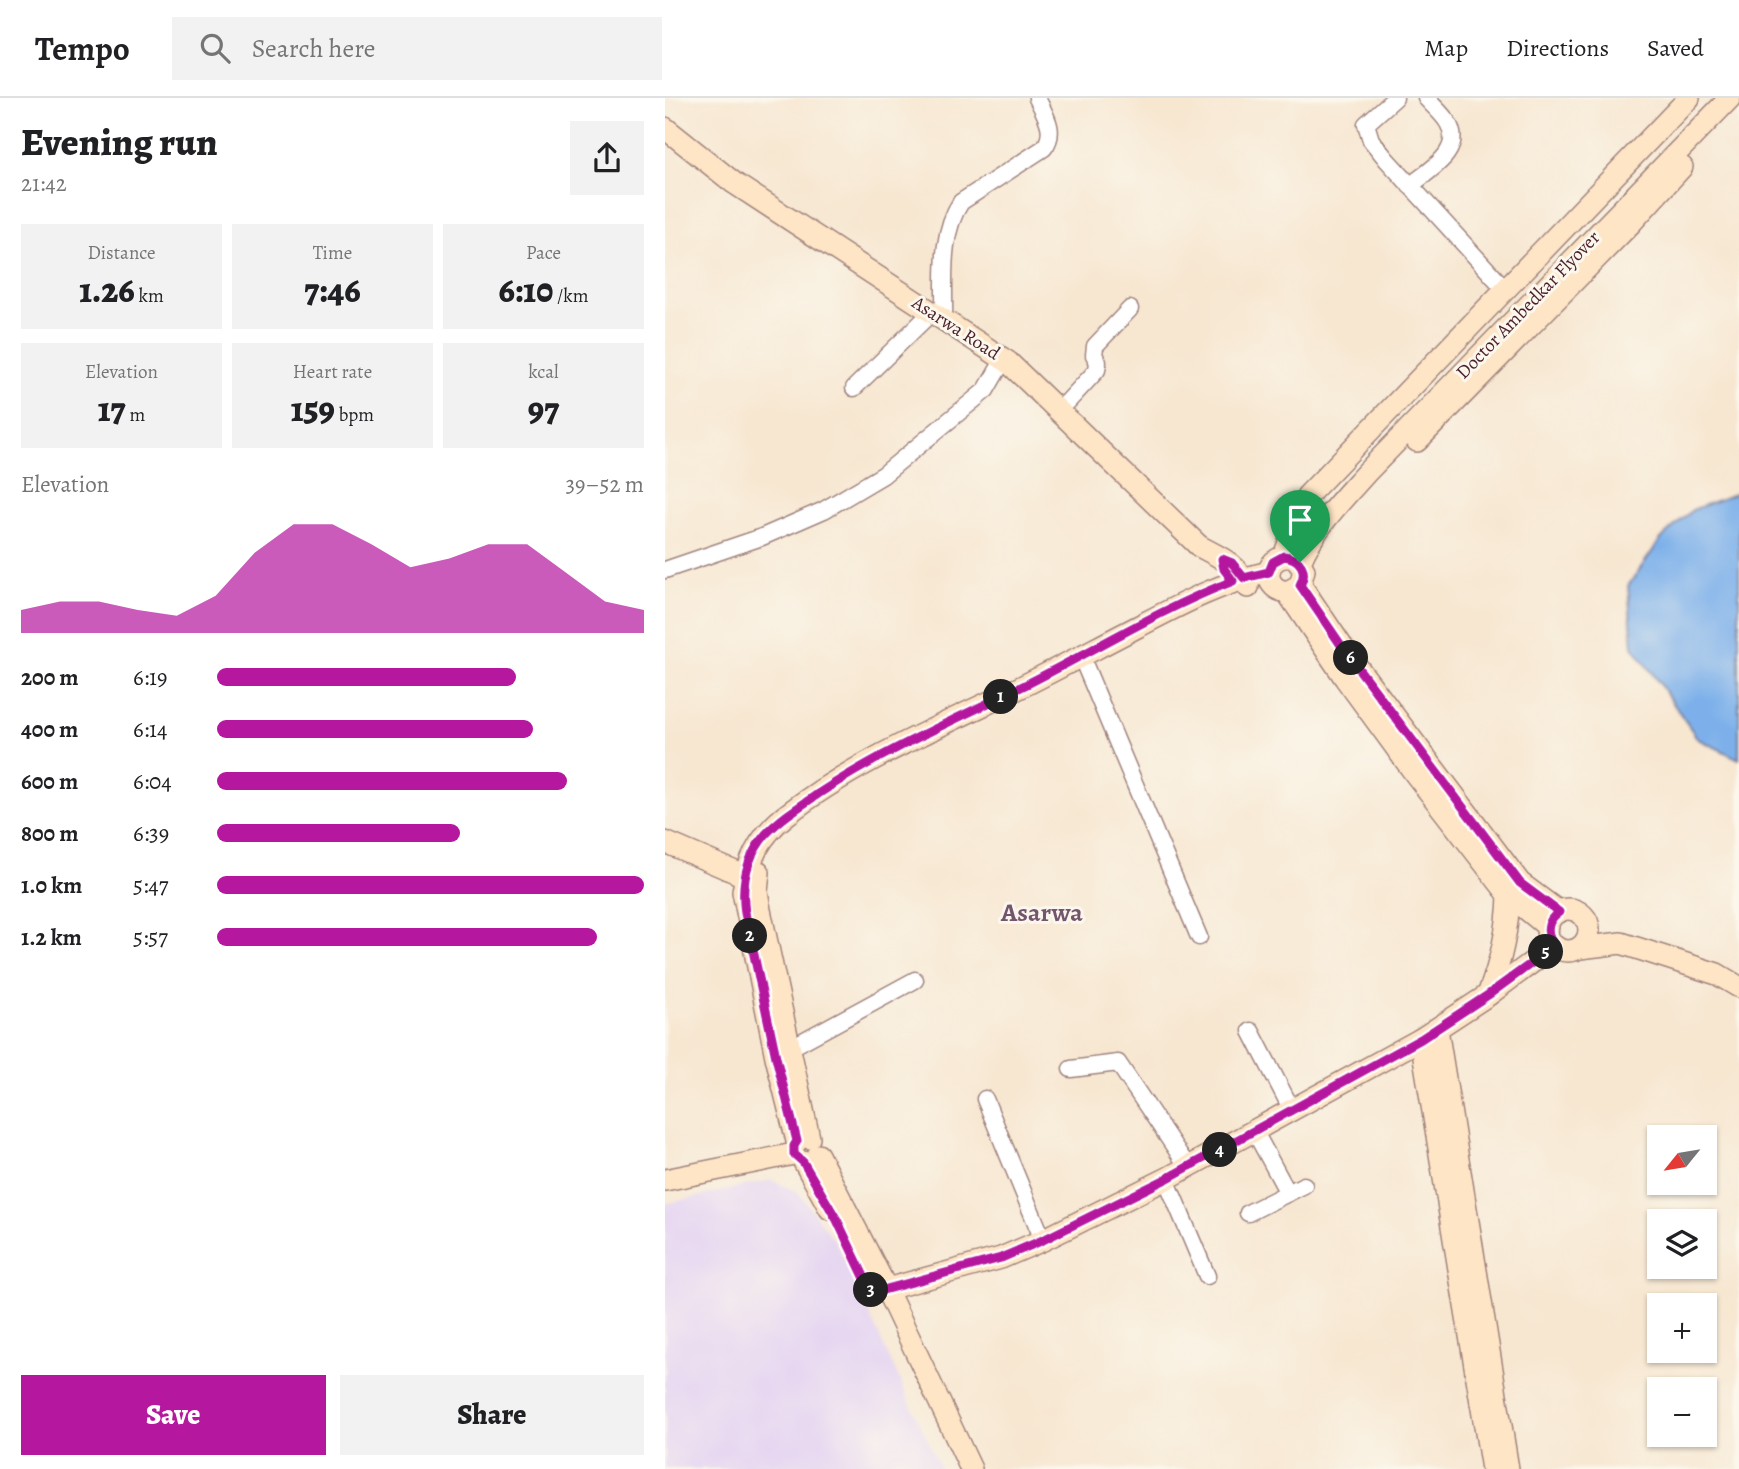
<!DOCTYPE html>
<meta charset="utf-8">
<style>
:root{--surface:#fff;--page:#f2f2f2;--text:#202124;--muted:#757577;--line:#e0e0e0;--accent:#b5179e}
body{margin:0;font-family:Alegreya,serif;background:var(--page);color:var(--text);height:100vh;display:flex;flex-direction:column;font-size:26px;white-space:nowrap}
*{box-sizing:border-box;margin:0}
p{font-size:23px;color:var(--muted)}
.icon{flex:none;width:38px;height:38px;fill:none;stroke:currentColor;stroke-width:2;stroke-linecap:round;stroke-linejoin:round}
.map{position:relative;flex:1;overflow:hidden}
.sheet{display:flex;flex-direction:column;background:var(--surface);width:665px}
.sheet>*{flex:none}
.needle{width:46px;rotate:240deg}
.controls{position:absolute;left:982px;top:1027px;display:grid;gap:14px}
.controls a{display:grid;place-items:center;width:70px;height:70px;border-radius:0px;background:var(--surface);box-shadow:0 2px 5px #0004;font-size:35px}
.pin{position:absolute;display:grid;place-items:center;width:60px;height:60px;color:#fff;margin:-72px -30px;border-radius:50% 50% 50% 0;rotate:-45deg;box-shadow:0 0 7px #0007}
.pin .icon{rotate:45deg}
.km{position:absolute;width:35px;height:35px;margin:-18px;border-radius:50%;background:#222;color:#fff;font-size:19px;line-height:35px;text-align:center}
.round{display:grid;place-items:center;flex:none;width:74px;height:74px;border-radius:0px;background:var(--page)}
.overview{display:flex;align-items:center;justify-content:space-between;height:119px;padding:0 21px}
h1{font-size:38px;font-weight:800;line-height:52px}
.metrics{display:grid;grid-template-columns:repeat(3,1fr);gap:10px;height:119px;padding:7px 21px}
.metrics div{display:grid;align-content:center;border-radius:0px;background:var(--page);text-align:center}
.metrics b{font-size:35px;font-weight:800}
.metrics small{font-size:19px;font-weight:400}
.metrics p{font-size:19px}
.chart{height:196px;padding:14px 21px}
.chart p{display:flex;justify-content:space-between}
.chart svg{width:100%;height:126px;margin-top:7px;fill:var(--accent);opacity:.7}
.cta{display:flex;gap:14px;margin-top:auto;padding:14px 21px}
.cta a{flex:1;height:80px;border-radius:0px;background:var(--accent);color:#fff;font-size:28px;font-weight:800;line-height:80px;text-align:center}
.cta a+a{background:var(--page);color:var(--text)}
ul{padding:0 21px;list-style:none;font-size:23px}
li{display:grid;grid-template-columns:112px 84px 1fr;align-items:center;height:52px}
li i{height:18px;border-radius:9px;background:var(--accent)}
header{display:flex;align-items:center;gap:42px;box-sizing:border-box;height:98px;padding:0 35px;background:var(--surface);border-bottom:2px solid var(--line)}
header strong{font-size:33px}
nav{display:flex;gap:38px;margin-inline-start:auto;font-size:24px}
.search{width:490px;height:63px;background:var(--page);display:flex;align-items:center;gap:18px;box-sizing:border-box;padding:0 24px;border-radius:0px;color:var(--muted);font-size:26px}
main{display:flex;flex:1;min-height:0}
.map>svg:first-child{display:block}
.built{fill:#e4d3f2}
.water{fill:#7db0ea;stroke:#64688a;stroke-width:2}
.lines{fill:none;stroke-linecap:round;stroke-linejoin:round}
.street-casing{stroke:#a0837e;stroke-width:19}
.secondary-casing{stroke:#a0837e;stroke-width:24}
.street{stroke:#fff;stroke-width:16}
.secondary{stroke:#fee5c5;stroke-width:21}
.route-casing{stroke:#fff;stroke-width:14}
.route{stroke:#b5179e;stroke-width:9}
.labels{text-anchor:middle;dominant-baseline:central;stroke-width:6;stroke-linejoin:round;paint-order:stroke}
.street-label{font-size:19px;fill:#4a1f2b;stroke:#fbf7ec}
.district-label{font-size:26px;font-weight:bold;fill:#73556e;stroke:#fbf7ec}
</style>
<header>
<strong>Tempo</strong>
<div class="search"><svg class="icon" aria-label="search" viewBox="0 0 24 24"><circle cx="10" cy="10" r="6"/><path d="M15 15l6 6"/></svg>Search here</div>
<nav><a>Map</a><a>Directions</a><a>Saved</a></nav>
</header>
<main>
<section class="sheet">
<div class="overview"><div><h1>Evening run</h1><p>21:42</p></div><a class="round"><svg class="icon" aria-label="share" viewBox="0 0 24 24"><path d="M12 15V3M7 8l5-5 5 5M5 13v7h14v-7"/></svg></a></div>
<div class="metrics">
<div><p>Distance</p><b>1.26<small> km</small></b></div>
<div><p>Time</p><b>7:46</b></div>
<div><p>Pace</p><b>6:10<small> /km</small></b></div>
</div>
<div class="metrics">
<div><p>Elevation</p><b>17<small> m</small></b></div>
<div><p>Heart rate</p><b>159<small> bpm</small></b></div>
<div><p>kcal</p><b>97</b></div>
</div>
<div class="chart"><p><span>Elevation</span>39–52 m</p>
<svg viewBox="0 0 160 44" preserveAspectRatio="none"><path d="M0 44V36L10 33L20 33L30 36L40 38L50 31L60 16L70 6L80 6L90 13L100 21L110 18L120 13L130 13L140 23L150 33L160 36V44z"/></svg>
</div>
<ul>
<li><b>200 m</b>6:19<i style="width:70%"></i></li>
<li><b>400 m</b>6:14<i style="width:74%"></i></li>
<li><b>600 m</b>6:04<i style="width:82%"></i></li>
<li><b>800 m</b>6:39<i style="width:57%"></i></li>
<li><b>1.0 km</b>5:47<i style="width:100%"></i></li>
<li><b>1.2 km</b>5:57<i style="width:89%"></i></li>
</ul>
<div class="cta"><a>Save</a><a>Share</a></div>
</section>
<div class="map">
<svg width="1074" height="1371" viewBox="0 0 1074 1371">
<rect width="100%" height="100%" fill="#fbf7ec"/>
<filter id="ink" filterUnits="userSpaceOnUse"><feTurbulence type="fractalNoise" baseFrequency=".0143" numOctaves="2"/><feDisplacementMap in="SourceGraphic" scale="14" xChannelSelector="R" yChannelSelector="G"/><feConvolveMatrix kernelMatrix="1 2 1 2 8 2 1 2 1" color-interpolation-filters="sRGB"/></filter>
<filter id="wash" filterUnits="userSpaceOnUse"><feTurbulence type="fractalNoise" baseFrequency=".00686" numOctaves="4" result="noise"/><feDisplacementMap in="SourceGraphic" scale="28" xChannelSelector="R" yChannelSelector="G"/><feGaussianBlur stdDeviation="1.57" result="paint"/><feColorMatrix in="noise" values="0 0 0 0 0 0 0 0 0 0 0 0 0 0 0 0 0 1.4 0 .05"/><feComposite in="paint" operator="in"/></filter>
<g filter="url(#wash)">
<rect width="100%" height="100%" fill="#f7e7d1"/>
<polygon class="built" points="106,1082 133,1094 170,1143 276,1371 0,1371 0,1106"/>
<polygon class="water" points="1074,394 1074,661 1033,641 968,548 963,488 996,441 1027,412"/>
</g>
<g filter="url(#ink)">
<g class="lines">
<g class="street-casing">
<g id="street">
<polyline points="730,0 701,26 706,42 722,62 840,191"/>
<path d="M745 88C764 72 800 53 783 25 778 16 768 8 761 0"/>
<path d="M279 220C280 182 274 137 296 104L379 50C392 33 380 17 372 0"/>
<polyline points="189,290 267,214"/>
<polyline points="395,312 432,272 433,264 429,257 430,248 465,211"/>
<polyline points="0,472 97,439 159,412 218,377 321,292 339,261"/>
<polyline points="416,558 534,839"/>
<polyline points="586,933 627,1012"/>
<polyline points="125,950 250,882"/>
<polyline points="406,971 453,965 523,1069"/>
<polyline points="320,1001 378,1142"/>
<polyline points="501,1081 542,1178"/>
<polyline points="623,1095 639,1087"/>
<polyline points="583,1115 623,1095 590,1034"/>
</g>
</g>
<g class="secondary-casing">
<g id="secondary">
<path d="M0 30 69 85 343 264 534 448C556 460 572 465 583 489"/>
<polyline points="752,343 966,125 1017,69"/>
<polyline points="619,458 628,434 637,420 642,398 1024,0"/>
<path d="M635 464C650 429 676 403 701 375L1065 0"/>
<polyline points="637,489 678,550 855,785 894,814"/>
<path d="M622 494 635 487 639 472 630 460C601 452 593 490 622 494L680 580 751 677 844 797 883 829"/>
<polyline points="0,744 91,783"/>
<polyline points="94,774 92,793 95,812 144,1040"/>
<circle cx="903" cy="832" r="21"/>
<polyline points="915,850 956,845 1052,876 1074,889"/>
<path d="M823 897C836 864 843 832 844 797"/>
<polyline points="772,931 843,1371"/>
<polyline points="756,941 827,1371"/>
<path d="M132 1043 111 959 78 794C82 764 96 737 120 718 190 663 279 627 358 588 398 568 437 547 476 527 520 504 556 485 604 474"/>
<polyline points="153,1057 216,1180 306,1371"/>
<polyline points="139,1064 165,1111"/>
<polyline points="0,1082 129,1056"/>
<polyline points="207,1195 336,1160 378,1142 501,1081 756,941 823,897 889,848"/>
</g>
</g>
<use href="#street" class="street"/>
<use href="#secondary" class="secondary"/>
</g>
</g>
<g class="lines" filter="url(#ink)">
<g class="route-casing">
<path id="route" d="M619 458C636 460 643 473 635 487L678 550 855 785 894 814C881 823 880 836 890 848L823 897 756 941 501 1081 378 1142 336 1160 207 1195 172 1122 138 1064 129 1056V1048L132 1043 111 959 80 815C76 787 81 759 101 736 117 719 137 707 156 694 220 652 290 622 358 588 428 553 495 511 568 483L559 471 557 461 567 465 579 480 604 474 608 464Z"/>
</g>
<use href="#route" class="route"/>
</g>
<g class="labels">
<g class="street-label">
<text transform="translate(863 207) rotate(-46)">Doctor Ambedkar Flyover</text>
<text transform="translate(291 230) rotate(33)">Asarwa Road</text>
</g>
<g class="district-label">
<text x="377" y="814">Asarwa</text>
</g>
</g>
</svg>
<div class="controls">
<a><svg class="needle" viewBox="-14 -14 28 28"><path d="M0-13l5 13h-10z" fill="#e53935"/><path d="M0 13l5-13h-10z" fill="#757577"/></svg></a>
<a><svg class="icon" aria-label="layers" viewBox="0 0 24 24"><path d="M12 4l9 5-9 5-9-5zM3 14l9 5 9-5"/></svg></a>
<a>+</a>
<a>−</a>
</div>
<div class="pin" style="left:635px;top:464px;background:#1e9e55"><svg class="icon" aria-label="arrive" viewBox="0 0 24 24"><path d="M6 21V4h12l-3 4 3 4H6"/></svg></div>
<b class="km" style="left:336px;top:599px">1</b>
<b class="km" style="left:85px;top:838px">2</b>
<b class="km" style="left:206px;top:1192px">3</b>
<b class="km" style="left:555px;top:1052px">4</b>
<b class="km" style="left:881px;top:854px">5</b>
<b class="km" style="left:686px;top:560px">6</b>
</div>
</main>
